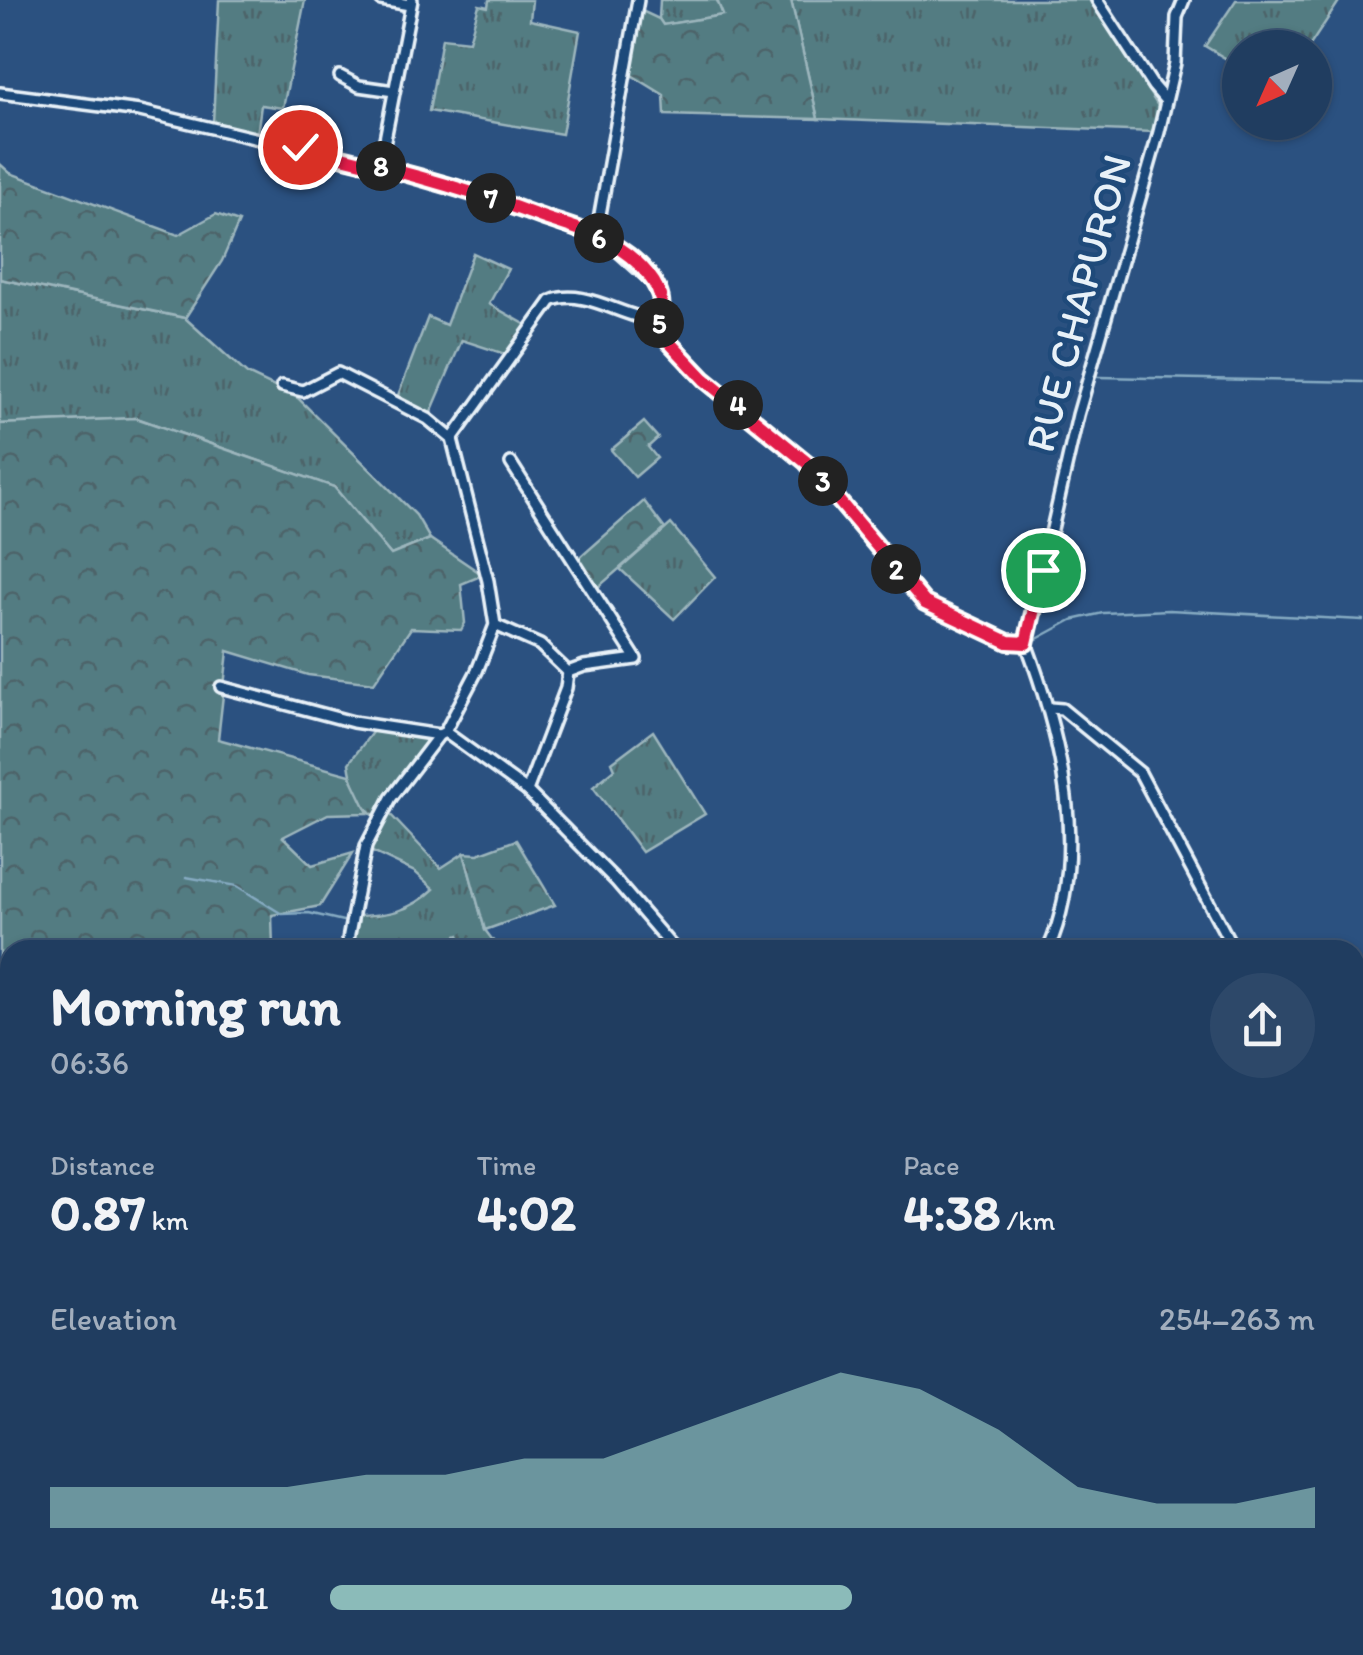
<!DOCTYPE html>
<meta charset="utf-8">
<style>
:root{--surface:#203d60;--page:#2d4869;--text:#f1f3f6;--muted:#a2aebd;--line:#3d5675;--accent:#8bbbb9}
body{margin:0;font-family:Itim,sans-serif;background:var(--page);color:var(--text);height:100vh;display:flex;flex-direction:column;font-size:38px;white-space:nowrap}
*{box-sizing:border-box;margin:0}
p{font-size:32px;color:var(--muted)}
.icon{flex:none;width:55px;height:55px;fill:none;stroke:currentColor;stroke-width:2;stroke-linecap:round;stroke-linejoin:round}
.map{position:relative;flex:1;overflow:hidden}
.details{position:absolute;left:0px;top:940px;width:1365px;height:715px;display:flex;flex-direction:column;background:var(--surface);border-radius:30px 30px 0 0;box-shadow:0 2px 8px #0004,0 0 0 2px var(--line)}
.details>*{flex:none}
.needle{width:65px;rotate:225deg}
.fabs{position:absolute;left:1222px;top:30px;display:grid;gap:20px}
.fabs a{display:grid;place-items:center;width:110px;height:110px;border-radius:50%;background:var(--surface);box-shadow:0 2px 8px #0004,0 0 0 2px var(--line);font-size:50px}
.pin{position:absolute;display:grid;place-items:center;width:85px;height:85px;color:#fff;margin:-42px;border:5px solid #fff;border-radius:50%;box-shadow:0 2px 10px #0007}
.km{position:absolute;width:50px;height:50px;margin:-25px;border-radius:50%;background:#222;color:#fff;font-size:28px;line-height:50px;text-align:center}
.round{display:grid;place-items:center;flex:none;width:105px;height:105px;border-radius:52px;background:var(--page)}
.head{display:flex;align-items:center;justify-content:space-between;height:170px;padding:0 50px}
h1{font-size:55px;font-weight:700;line-height:75px}
.figures{display:grid;grid-template-columns:repeat(3,1fr);gap:15px;height:170px;padding:10px 50px}
.figures div{display:grid;align-content:center}
.figures b{font-size:50px;font-weight:700}
.figures small{font-size:28px;font-weight:400}
.figures p{font-size:28px}
.chart{height:280px;padding:20px 50px}
.chart p{display:flex;justify-content:space-between}
.chart svg{width:100%;height:180px;margin-top:10px;fill:var(--accent);opacity:.7}
ul{padding:0 50px;list-style:none;font-size:32px}
li{display:grid;grid-template-columns:160px 120px 1fr;align-items:center;height:75px}
li i{height:25px;border-radius:12px;background:var(--accent)}
.map>svg:first-child{display:block}
.grass{fill:url(#grass-tufts);stroke:#9db6bd;stroke-width:2.5}
.forest{fill:url(#forest-crowns);stroke:#9db6bd;stroke-width:2.5}
.lines{fill:none;stroke-linecap:round;stroke-linejoin:round}
.stream{stroke:#86abc2;stroke-width:2.5}
.minor-casing{stroke:#e8f1f8;stroke-width:16}
.minor{stroke:#1f4a7a;stroke-width:9}
.route-casing{stroke:#fff;stroke-width:20}
.route{stroke:#e11d48;stroke-width:12}
.labels{text-anchor:middle;dominant-baseline:central;stroke-width:9;stroke-linejoin:round;paint-order:stroke}
.street-label{font-size:42px;fill:#e8f1f8;stroke:#1f4a7a}
</style>
<div class="map">
<svg width="1363" height="1655" viewBox="0 0 1363 1655">
<defs>
<pattern id="grass-tufts" width="24" height="20" patternUnits="userSpaceOnUse" patternTransform="scale(2.5)"><rect width="24" height="20" fill="#527b82"/><path d="M3 7l-1-3M5 7V3M7 7l1-3M15 17l-1-3M17 17v-4M19 17l1-3" fill="none" stroke="#4d6469"/></pattern>
<pattern id="forest-crowns" width="20" height="18" patternUnits="userSpaceOnUse" patternTransform="scale(2.5)"><rect width="20" height="18" fill="#527b82"/><path d="M2 6a3 3 0 1 1 6 0M12 15a3 3 0 1 1 6 0" fill="none" stroke="#4d6469"/></pattern>
</defs>
<rect width="100%" height="100%" fill="#2b5180"/>
<filter id="ink" filterUnits="userSpaceOnUse"><feTurbulence type="fractalNoise" baseFrequency=".01" numOctaves="2"/><feDisplacementMap in="SourceGraphic" scale="20" xChannelSelector="R" yChannelSelector="G"/><feConvolveMatrix kernelMatrix="1 2 1 2 8 2 1 2 1" color-interpolation-filters="sRGB"/></filter>
<g filter="url(#ink)">
<g class="grass">
<polygon points="219,0 305,0 283,108 261,105 257,135 213,123"/>
<polygon points="489,0 532,0 530,20 580,31 562,134 429,111 442,38 469,41 479,5 488,7"/>
<polygon points="660,0 717,0 723,15 663,25 659,19"/>
<polygon points="791,0 1090,0 1158,106 1154,132 818,119"/>
<polygon points="1236,0 1340,0 1309,47 1240,48 1240,67 1205,46"/>
<polygon points="473,253 508,269 489,304 528,326 508,355 462,340 429,417 397,398 428,317 446,325"/>
<polygon points="0,279 185,318 247,374 298,398 416,515 430,539 391,555 334,487 137,418 0,424"/>
<polygon points="671,524 715,577 674,619 620,569"/>
<path d="M376 727 425 733 427 740 389 791 377 817C360 809 351 780 349 763Z"/>
<polygon points="653,731 705,814 642,852 593,787 615,769 612,762"/>
<path d="M388 812 441 868 464 853 485 930 500 950H465L459 935 419 950H350L353 916C386 916 410 912 434 889L415 872 368 850Z"/>
<polygon points="603,1645 704,1645 705,1655 602,1655"/>
</g>
<g class="forest">
<polygon points="717,0 791,0 818,119 665,115 664,95 630,74 640,10 659,19 663,25 723,15"/>
<polygon points="0,164 10,173 178,235 216,214 239,222 222,261 185,318 0,279"/>
<polygon points="136,418 334,487 391,555 430,539 483,575 461,584 465,623 461,630 411,628 374,683 308,675 228,651 218,739 350,775 368,813 328,814 283,837 312,865 353,853 320,906 272,915 273,950 10,950 10,1066 0,1064 0,424"/>
<polygon points="644,422 658,438 648,447 657,458 635,477 611,450"/>
<polygon points="644,501 665,529 595,590 575,562"/>
<polygon points="516,840 555,905 485,930 464,853 478,854"/>
<polygon points="0,1165 10,1168 10,1308 0,1305"/>
<polygon points="0,1352 10,1356 10,1518 0,1516"/>
</g>
<g class="lines">
<g class="stream">
<polyline points="1098,377 1363,382"/>
<polyline points="1037,639 1072,620 1103,613 1169,610 1363,620"/>
<polyline points="186,877 237,886 282,914 309,913 343,921"/>
<polyline points="0,1214 10,1216"/>
<polyline points="1187,1655 1190,1645"/>
<polyline points="1285,1655 1287,1651"/>
</g>
<g class="minor-casing">
<g id="minor">
<polyline points="381,0 410,5"/>
<polyline points="1097,0 1153,86 1165,100"/>
<polyline points="340,76 359,86 394,91"/>
<polyline points="0,93 140,111 456,186 608,242 655,284 661,302 658,319"/>
<polyline points="380,165 412,0"/>
<polyline points="596,237 638,0"/>
<polyline points="658,319 669,342 704,379 806,462 925,603 1009,642 1026,643"/>
<polyline points="282,386 303,391 338,373 428,419 452,439"/>
<polyline points="511,463 636,659 584,666 568,672"/>
<polyline points="495,625 540,645 568,672"/>
<polyline points="1026,643 1078,415 1159,132 1175,63 1177,17 1184,0"/>
<path d="M1026 643C1061 737 1090 854 1048 950"/>
<polyline points="221,687 353,722 439,735"/>
<polyline points="1050,708 1062,709 1140,773 1234,950"/>
<polyline points="445,732 527,791 616,881 675,950"/>
<polyline points="527,791 566,688 568,672"/>
<path d="M346 950 366 846 391 798 439 735 445 732 477 671 495 625 488 581 452 439 551 301C585 286 628 322 658 319"/>
<polyline points="0,1100 10,1102"/>
<polyline points="1355,1180 1363,1195"/>
<polyline points="1355,1308 1363,1305"/>
<polyline points="1355,1324 1363,1327"/>
<polyline points="0,1626 10,1628"/>
<polyline points="113,1645 115,1655"/>
<polyline points="808,1645 809,1655"/>
<polyline points="1111,1645 1112,1655"/>
<polyline points="282,1655 283,1645"/>
<polyline points="323,1655 323,1645"/>
<polyline points="530,1655 534,1645"/>
</g>
</g>
<use href="#minor" class="minor"/>
</g>
</g>
<g class="lines" filter="url(#ink)">
<g class="route-casing">
<path id="route" d="M300 147C381 166 459 186 536 215 560 224 587 230 608 242 633 255 673 289 658 319L669 342 704 379 806 462 925 603 1008 642 1026 643 1043 570"/>
</g>
<use href="#route" class="route"/>
</g>
<g class="labels">
<g class="street-label">
<text transform="translate(1078 303) rotate(-75)">RUE CHAPURON</text>
</g>
</g>
</svg>
<div class="fabs">
<a><svg class="needle" viewBox="-14 -14 28 28"><path d="M0-13l5 13h-10z" fill="#e53935"/><path d="M0 13l5-13h-10z" fill="#a2aebd"/></svg></a>
</div>
<div class="pin" style="left:1043px;top:570px;background:#1e9e55"><svg class="icon" aria-label="arrive" viewBox="0 0 24 24"><path d="M6 21V4h12l-3 4 3 4H6"/></svg></div>
<div class="pin" style="left:300px;top:147px;background:#d93025"><svg class="icon" aria-label="check" viewBox="0 0 24 24"><path d="M5 12l5 5 9-10"/></svg></div>
<b class="km" style="left:896px;top:569px">2</b>
<b class="km" style="left:823px;top:481px">3</b>
<b class="km" style="left:738px;top:405px">4</b>
<b class="km" style="left:659px;top:323px">5</b>
<b class="km" style="left:599px;top:238px">6</b>
<b class="km" style="left:491px;top:198px">7</b>
<b class="km" style="left:381px;top:166px">8</b>
<section class="details">
<div class="head"><div><h1>Morning run</h1><p>06:36</p></div><a class="round"><svg class="icon" aria-label="share" viewBox="0 0 24 24"><path d="M12 15V3M7 8l5-5 5 5M5 13v7h14v-7"/></svg></a></div>
<div class="figures">
<div><p>Distance</p><b>0.87<small> km</small></b></div>
<div><p>Time</p><b>4:02</b></div>
<div><p>Pace</p><b>4:38<small> /km</small></b></div>
</div>
<div class="chart"><p><span>Elevation</span>254–263 m</p>
<svg viewBox="0 0 160 44" preserveAspectRatio="none"><path d="M0 44V34L10 34L20 34L30 34L40 31L50 31L60 27L70 27L80 20L90 13L100 6L110 10L120 20L130 34L140 38L150 38L160 34V44z"/></svg>
</div>
<ul>
<li><b>100 m</b>4:51<i style="width:53%"></i></li>
</ul>
</section>
</div>
